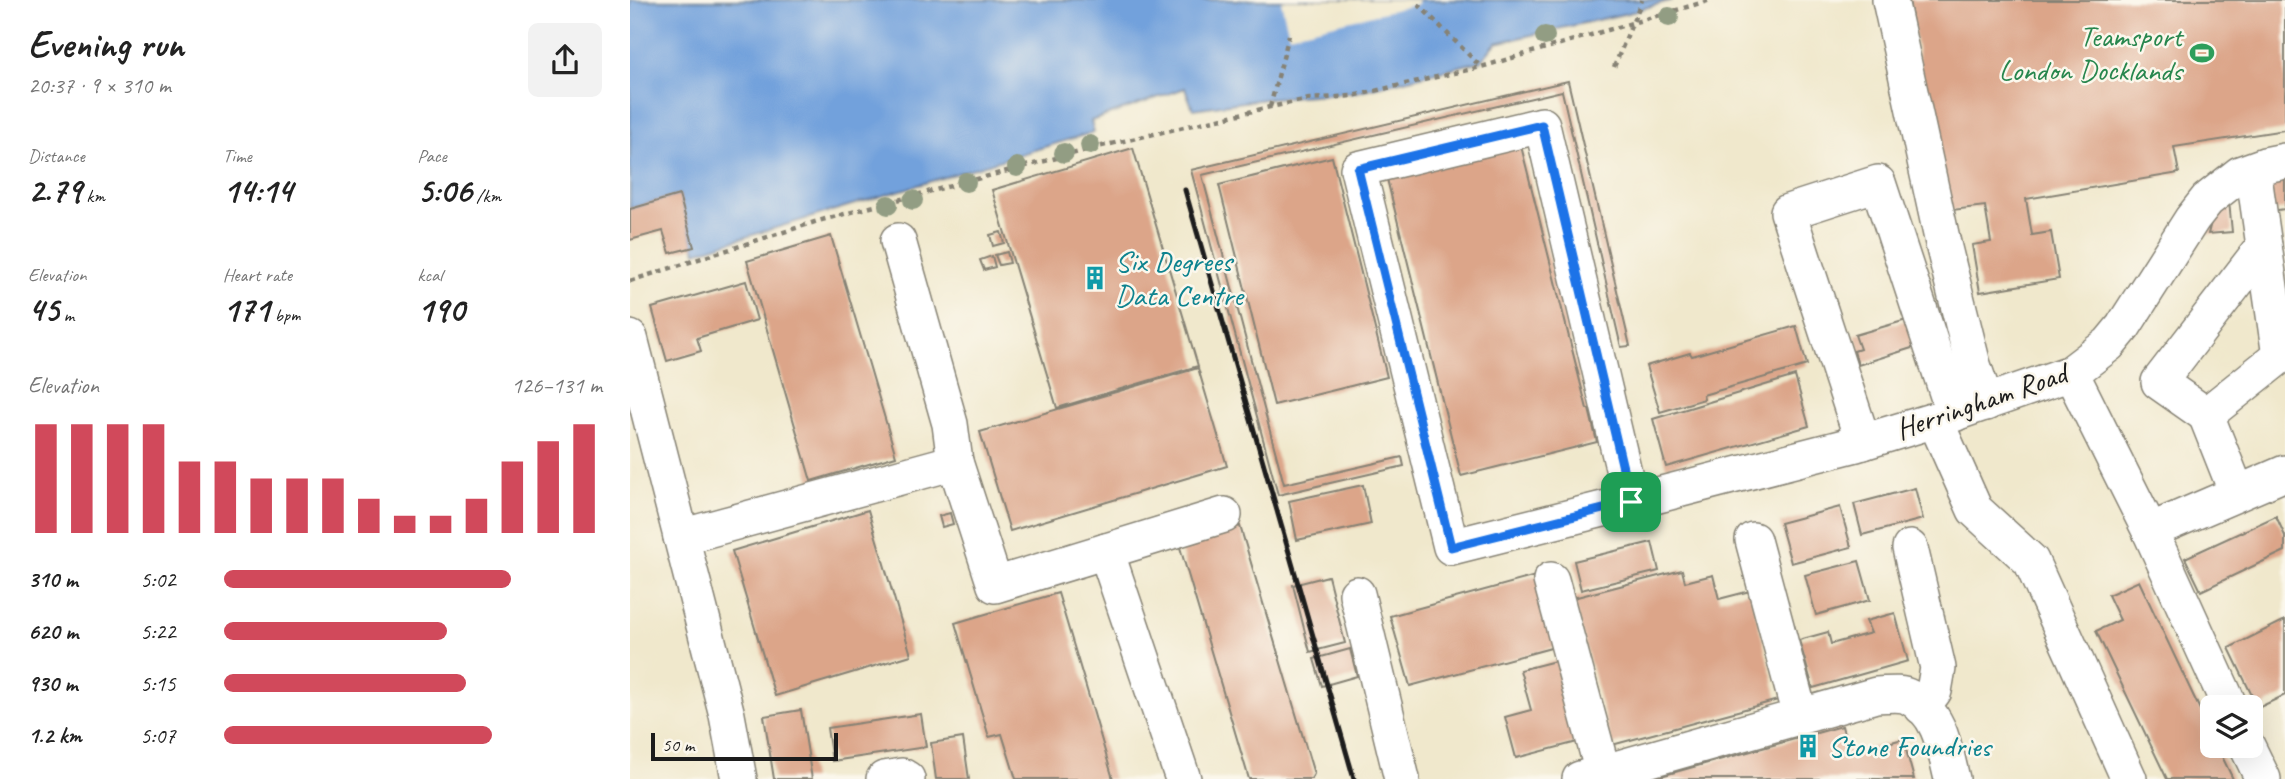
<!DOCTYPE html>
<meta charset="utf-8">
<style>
:root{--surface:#fff;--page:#f2f2f2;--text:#222;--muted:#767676;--accent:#d1495b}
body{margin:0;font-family:Caveat,sans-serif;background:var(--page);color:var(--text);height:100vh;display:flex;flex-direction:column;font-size:26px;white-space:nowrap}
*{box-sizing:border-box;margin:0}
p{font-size:23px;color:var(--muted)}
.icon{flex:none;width:38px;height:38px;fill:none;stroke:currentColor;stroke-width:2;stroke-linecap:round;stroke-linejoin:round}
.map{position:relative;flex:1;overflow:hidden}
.details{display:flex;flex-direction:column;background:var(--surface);width:630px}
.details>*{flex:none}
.tools{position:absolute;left:1570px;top:695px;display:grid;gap:14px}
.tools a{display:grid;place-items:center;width:63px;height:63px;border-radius:10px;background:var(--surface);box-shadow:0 7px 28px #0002;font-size:35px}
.scale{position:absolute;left:21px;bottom:18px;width:187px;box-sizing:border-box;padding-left:7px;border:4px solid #1c1c1c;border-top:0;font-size:19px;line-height:24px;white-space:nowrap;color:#1c1c1c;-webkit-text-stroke:5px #fbf7ec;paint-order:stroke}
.pin{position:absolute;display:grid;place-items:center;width:60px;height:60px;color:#fff;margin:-30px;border-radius:14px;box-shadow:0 4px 10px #0006}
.round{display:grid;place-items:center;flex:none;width:74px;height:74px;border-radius:10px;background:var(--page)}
.summary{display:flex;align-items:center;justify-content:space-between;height:119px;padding:0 28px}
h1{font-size:38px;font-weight:800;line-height:52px}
.metrics{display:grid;grid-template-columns:repeat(3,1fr);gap:10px;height:119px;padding:7px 28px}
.metrics div{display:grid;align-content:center}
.metrics b{font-size:35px;font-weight:800}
.metrics small{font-size:19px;font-weight:400}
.metrics p{font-size:19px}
.chart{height:196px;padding:14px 28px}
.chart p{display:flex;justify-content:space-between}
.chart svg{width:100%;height:126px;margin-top:7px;stroke:var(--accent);stroke-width:6}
ul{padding:0 28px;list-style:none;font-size:23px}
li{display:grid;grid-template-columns:112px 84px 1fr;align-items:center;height:52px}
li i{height:18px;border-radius:9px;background:var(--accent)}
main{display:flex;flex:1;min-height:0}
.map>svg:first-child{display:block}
.water{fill:#72a1dc;stroke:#475e7c;stroke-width:2}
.pier{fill:#f0e8cc}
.building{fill:#dca589}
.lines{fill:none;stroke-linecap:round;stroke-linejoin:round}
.minor-casing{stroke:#868274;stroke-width:38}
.path{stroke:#868274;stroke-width:4.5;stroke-dasharray:5 5;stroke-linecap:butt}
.minor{stroke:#fff;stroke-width:35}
.rail{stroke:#1c1c1c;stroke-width:5}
.tree{fill:#929d83}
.route-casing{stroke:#fff;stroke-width:14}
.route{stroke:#1a73e8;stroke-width:9}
.labels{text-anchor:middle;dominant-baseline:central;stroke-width:5;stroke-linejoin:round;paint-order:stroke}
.leisure-label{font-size:30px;fill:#27864d;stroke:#fbf7ec;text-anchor:end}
.culture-label{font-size:30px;fill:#0d838f;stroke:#fbf7ec;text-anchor:start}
.street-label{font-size:30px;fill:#1c1c1c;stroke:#fbf7ec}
</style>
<main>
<section class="details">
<div class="summary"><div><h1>Evening run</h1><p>20:37 · 9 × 310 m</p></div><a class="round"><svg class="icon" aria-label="share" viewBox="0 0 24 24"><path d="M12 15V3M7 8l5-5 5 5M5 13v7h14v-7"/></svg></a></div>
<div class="metrics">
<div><p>Distance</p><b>2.79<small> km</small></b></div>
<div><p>Time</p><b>14:14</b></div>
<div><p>Pace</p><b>5:06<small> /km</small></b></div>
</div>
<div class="metrics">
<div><p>Elevation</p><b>45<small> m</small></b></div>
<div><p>Heart rate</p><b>171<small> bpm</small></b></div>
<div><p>kcal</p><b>190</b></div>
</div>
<div class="chart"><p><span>Elevation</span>126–131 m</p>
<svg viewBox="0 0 160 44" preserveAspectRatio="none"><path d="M5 44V6M15 44V6M25 44V6M35 44V6M45 44V19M55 44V19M65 44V25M75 44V25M85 44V25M95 44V32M105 44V38M115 44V38M125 44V32M135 44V19M145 44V12M155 44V6"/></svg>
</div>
<ul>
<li><b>310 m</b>5:02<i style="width:76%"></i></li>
<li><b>620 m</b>5:22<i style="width:59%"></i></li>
<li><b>930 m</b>5:15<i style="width:64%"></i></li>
<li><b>1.2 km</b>5:07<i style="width:71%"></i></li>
</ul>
</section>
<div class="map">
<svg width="1655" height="779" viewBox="0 0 1655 779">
<rect width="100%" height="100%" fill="#fbf7ec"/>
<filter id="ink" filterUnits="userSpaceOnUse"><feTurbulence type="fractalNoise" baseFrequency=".0143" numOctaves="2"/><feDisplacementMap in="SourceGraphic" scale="14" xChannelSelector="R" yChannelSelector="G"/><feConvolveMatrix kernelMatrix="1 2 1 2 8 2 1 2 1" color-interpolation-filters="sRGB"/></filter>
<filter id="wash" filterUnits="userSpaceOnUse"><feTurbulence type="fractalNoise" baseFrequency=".00686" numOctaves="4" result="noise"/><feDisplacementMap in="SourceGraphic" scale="28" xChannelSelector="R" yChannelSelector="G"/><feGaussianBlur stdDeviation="1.57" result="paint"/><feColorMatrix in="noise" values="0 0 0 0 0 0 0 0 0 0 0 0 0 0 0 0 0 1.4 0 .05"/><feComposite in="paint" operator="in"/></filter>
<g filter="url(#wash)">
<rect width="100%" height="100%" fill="#f0e8cc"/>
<polygon class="water" points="0,0 1042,0 998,13 866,43 851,61 726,92 642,98 563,109 555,88 461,121 464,132 66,252 49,195 0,209"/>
<polygon class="pier" points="656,0 787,0 788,4 659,35 651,1"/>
<g id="blocks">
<g class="building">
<polygon points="1279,0 1655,0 1655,130 1544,147 1549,173 1396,199 1402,235 1421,232 1429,279 1350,292 1342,245 1361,242 1355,206 1314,211"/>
<polygon points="938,81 1000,346 991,347 932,91 572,175 654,484 772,457 774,466 648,495 561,170"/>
<polygon points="890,142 957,409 959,409 967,442 831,476 756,175"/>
<polygon points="503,148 568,366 427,408 362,190"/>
<polygon points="702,157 757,377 644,405 589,185"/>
<polygon points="1655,177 1655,209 1641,211 1636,183"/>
<polygon points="49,195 64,247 40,253 33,231 0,240 0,209"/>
<polygon points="1599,201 1602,232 1578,234 1581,222"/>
<polygon points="371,232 374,243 363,246 360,235"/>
<polygon points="201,236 266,456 181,481 117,261"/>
<polygon points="377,252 380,263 369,265 365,255"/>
<polygon points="362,256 365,267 354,270 350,260"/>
<polygon points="116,281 127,320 67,338 71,351 37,361 22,308"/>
<polygon points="1280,319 1288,346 1228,365 1224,351 1230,349 1225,335"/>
<polygon points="1166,326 1177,365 1073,395 1074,399 1030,412 1016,366 1060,353 1062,356"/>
<polygon points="568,368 597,466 380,531 350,432"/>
<polygon points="1165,376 1179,426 1036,467 1023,419"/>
<polygon points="733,485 741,524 667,540 659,501"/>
<polygon points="1285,488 1293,519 1232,535 1224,504"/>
<polygon points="1210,507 1221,547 1161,563 1150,523"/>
<polygon points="238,510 281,655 145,696 102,551"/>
<polygon points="320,513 323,524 312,527 309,516"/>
<polygon points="1646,516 1655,536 1655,551 1571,591 1555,558"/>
<polygon points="610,526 684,774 681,779 619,779 549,544"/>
<polygon points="1022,542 1029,571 951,590 944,561"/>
<polygon points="1229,561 1240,600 1186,615 1175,575"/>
<polygon points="1052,570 1055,582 1083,575 1089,599 1120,591 1148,700 982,745 943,598"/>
<polygon points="913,574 932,645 780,686 760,616"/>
<polygon points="698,576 715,643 680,652 663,585"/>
<polygon points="1509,581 1582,735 1582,746 1587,746 1603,779 1537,779 1466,631 1490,620 1478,595"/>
<polygon points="428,593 462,707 483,779 386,779 372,734 359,737 325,623"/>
<polygon points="1265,613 1278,661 1183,688 1169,640 1198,632 1201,644 1241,633 1236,621"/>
<polygon points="1655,620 1655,695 1628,708 1599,648"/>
<polygon points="720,649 727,676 692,686 684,659"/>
<polygon points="933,659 955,740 886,758 875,717 901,710 890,670"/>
<polygon points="171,710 182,779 144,779 134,716"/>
<polygon points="291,714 296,747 202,761 197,728"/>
<polygon points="1212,726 1219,753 1273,739 1284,779 1020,779"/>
<polygon points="333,738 339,779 306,779 301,743"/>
</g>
</g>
</g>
<g filter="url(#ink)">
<use href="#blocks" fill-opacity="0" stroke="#868274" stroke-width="2"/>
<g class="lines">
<g class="minor-casing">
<g id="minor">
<polyline points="1260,0 1314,248 1343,365 1356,403"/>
<polyline points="268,241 320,424 325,462"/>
<polyline points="0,338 97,715 109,779"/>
<polyline points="1441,373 1520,531 1600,707"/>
<polyline points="1576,415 1529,382 1634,246"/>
<polyline points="1305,420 1345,510 1401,561 1499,779"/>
<polyline points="1233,442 1158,212 1248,183 1324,414"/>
<polyline points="1607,493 1576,415 1650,356 1623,170"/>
<polyline points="1001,502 821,547 728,169 912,125 1001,502 1226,444 1305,420 1441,373 1479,344 1493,327 1562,219 1577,200 1610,174 1635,165 1655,161"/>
<polyline points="1520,531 1655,473"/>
<polyline points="51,537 325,462 365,585 594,515"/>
<polyline points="1123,540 1170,716"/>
<polyline points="1280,548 1308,668 1304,691 1292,707"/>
<polyline points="476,551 553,779"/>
<polyline points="921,580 973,773"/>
<polyline points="727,594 772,779"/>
<polyline points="1617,746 1633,779"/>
<polyline points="254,779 272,776 277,779"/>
<path d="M950 779 1246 695C1257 695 1270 692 1279 697 1310 712 1315 750 1322 779"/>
</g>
</g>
<g class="path">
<polyline points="788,4 851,67"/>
<polyline points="984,67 1012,0"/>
<polyline points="640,107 659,35"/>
<polyline points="0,281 188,221 468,147 640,107 679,99 722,96 851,67 1081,0"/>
</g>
<use href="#minor" class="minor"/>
<polyline class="rail" points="555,190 724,779"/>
</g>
<g class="tree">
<circle cx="1039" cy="17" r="10"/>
<circle cx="915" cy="36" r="10"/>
<circle cx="460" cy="145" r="10"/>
<circle cx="434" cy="153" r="10"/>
<circle cx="387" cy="167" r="10"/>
<circle cx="336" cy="182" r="10"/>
<circle cx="283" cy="200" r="10"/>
<circle cx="258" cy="205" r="10"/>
</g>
</g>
<g class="lines" filter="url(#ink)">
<g class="route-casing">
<polygon id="route" points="912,125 1001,502 821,547 728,169"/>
</g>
<use href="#route" class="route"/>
</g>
<defs>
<g id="stadium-bare" transform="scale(1.89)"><path d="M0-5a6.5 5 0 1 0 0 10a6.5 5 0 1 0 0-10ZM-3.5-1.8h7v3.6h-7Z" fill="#2e9e5b" stroke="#fbf7ec" stroke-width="2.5" paint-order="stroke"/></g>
<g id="building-bare" transform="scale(1.89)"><path d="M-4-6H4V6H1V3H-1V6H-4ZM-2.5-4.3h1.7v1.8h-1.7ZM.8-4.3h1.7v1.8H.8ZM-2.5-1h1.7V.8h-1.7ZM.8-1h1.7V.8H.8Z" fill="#0f9aa8" stroke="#fbf7ec" stroke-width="2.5" paint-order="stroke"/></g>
</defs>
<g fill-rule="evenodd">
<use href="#stadium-bare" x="1572" y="53"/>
<use href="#building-bare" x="465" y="278"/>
<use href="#building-bare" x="1178" y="746"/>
</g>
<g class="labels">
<g class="leisure-label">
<text x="1552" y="36">Teamsport<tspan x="1552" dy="34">London Docklands</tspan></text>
</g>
<g class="culture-label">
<text x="485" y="261">Six Degrees<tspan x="485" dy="34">Data Centre</tspan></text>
<text x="1198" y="746">Stone Foundries</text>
</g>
<g class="street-label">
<text transform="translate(1351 401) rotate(-19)">Herringham Road</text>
</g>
</g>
</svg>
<div class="tools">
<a><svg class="icon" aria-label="layers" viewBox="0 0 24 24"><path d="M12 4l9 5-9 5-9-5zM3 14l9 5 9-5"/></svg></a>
</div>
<div class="scale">50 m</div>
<div class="pin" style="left:1001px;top:502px;background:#1e9e55"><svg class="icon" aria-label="arrive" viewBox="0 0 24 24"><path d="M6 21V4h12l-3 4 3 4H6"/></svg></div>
</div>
</main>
